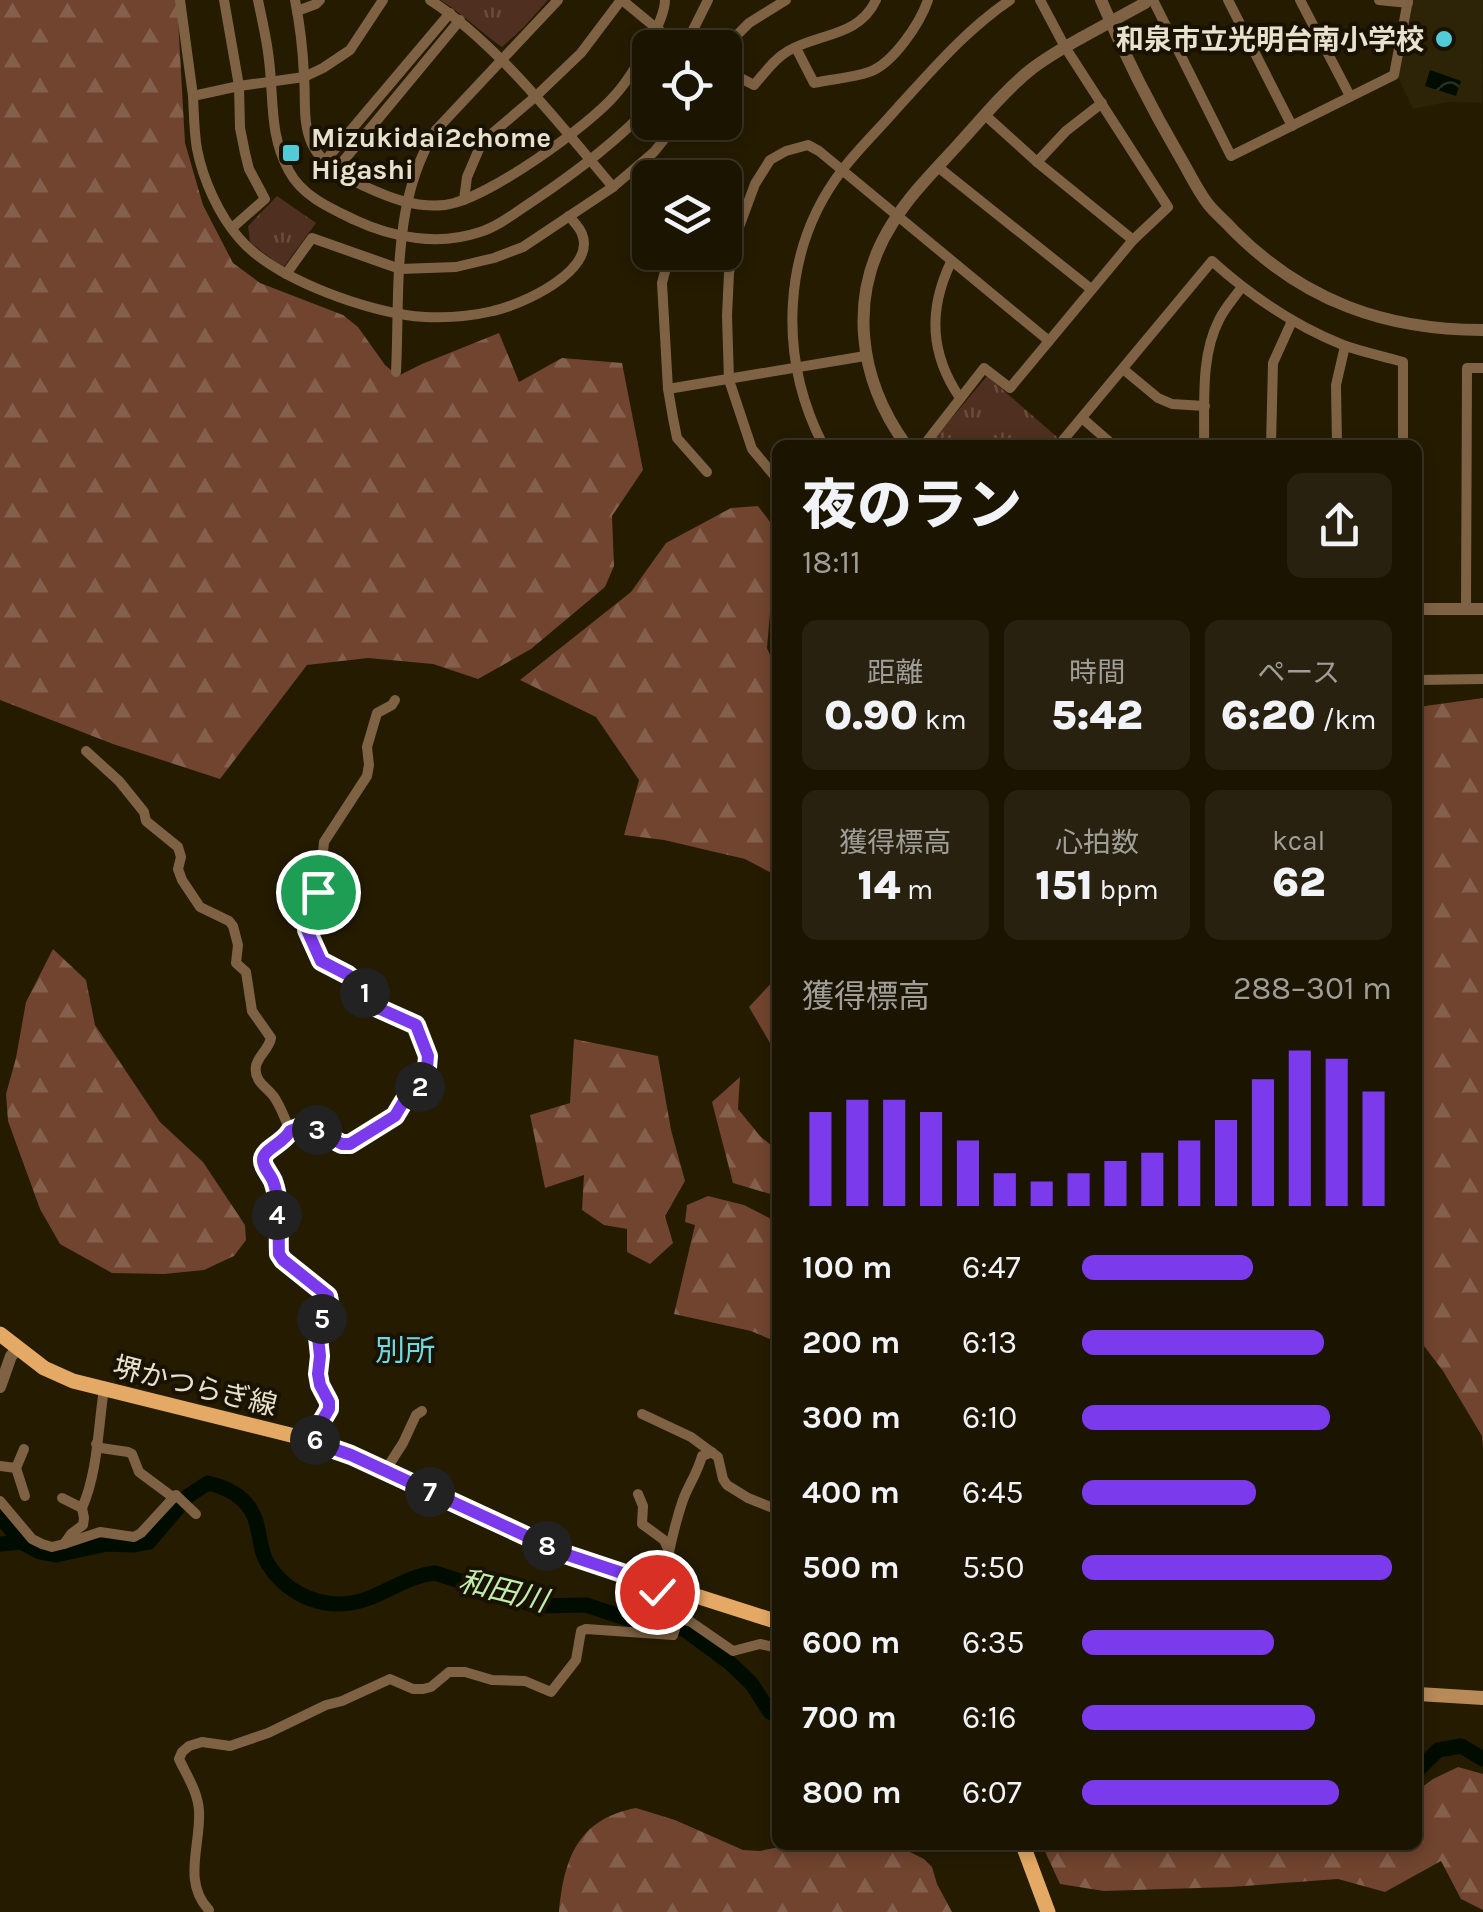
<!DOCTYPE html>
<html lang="ja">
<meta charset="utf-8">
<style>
:root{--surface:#1b1400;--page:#28210f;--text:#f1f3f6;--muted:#a09e99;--line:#393322;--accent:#7c3aed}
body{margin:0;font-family:Karla,"Noto Sans JP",sans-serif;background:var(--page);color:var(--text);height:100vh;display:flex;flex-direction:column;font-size:38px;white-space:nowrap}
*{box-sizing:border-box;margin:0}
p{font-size:32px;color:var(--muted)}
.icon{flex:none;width:55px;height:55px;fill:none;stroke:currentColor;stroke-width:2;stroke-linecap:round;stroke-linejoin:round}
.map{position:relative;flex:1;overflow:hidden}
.details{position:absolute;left:772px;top:440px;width:650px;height:1410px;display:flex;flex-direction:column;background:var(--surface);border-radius:15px;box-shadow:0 5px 15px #0003,0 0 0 2px var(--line)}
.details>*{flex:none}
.buttons{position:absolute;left:632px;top:30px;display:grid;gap:20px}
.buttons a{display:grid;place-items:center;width:110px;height:110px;border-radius:15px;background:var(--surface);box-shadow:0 5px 15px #0003,0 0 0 2px var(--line);font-size:50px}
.pin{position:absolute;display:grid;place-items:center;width:85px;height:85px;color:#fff;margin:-42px;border:5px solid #fff;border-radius:50%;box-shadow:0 2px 10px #0007}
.km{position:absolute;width:50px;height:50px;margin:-25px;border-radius:50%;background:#222;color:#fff;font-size:28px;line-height:50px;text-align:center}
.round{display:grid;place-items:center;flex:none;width:105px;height:105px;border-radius:15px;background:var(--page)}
.summary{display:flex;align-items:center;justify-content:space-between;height:170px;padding:0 30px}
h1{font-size:55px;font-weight:800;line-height:75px}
.figures{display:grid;grid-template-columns:repeat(3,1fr);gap:15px;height:170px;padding:10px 30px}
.figures div{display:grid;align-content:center;border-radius:15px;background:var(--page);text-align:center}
.figures b{font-size:42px;font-weight:800}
.figures small{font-size:28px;font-weight:400}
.figures p{font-size:28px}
.chart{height:280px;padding:20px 30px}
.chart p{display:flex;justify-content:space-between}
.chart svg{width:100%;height:180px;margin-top:10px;stroke:var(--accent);stroke-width:6}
ul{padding:0 30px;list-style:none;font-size:32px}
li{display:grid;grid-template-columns:160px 120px 1fr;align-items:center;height:75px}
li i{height:25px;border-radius:12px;background:var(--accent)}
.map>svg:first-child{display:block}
.built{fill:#2d2306}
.forest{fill:url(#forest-firs)}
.park{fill:url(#park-tufts)}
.water{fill:url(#water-waves)}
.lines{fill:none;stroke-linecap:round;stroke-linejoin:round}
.river{stroke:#000c00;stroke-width:15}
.minor{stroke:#7e6243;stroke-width:10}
.tertiary{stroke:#7e6243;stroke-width:12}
.secondary{stroke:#b78a57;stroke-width:14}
.primary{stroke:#e4a965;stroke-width:15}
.tertiary-bridge{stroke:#7e6243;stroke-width:12}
.route-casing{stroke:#fff;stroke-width:20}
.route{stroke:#7c3aed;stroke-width:12}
.poi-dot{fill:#52cbd7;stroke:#191200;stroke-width:4}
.labels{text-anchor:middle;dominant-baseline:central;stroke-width:8;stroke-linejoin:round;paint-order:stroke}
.poi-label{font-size:28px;font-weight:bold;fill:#e7e1d0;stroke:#191200;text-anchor:end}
.street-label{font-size:28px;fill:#e7e1d0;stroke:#191200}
.neighbourhood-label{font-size:30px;fill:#6ed9e4;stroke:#191200}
.water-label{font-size:30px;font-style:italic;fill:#c0eead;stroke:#191200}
</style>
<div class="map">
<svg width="1483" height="1912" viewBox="0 0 1483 1912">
<defs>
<pattern id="forest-firs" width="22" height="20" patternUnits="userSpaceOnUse" patternTransform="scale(2.5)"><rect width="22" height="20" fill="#70442f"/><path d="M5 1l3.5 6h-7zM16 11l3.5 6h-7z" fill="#845f4c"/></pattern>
<pattern id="park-tufts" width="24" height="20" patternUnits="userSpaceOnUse" patternTransform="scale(2.5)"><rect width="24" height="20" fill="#4f2f1f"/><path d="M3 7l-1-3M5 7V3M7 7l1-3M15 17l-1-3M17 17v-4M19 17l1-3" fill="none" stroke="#684d3e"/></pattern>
<pattern id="water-waves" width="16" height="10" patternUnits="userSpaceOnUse" patternTransform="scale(2.5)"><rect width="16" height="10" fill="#000c00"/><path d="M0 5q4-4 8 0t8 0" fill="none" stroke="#252f24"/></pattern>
</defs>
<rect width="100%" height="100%" fill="#241b00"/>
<polygon class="built" points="1413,0 1483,0 1482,103 1447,102 1413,109 1398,77"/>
<g class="forest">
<polygon points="0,0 177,0 185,143 203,205 233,263 260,283 343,315 358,327 385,365 398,376 422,364 499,333 519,382 562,358 622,363 643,470 612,516 614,566 605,587 531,649 478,679 433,664 368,658 307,665 220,779 113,744 0,700"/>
<polygon points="758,506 777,531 767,648 778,673 777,876 745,859 664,840 624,835 639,780 596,717 520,680 631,592 666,543 731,508"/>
<polygon points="1483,698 1483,1449 1482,1436 1443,1371 1418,1338 1418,707"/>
<polygon points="53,949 86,980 95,1025 160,1122 203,1162 245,1225 246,1240 234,1256 204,1270 164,1274 112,1273 60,1244 40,1209 8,1121 6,1094 16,1058 26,1002"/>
<polygon points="777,977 777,1055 749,1007"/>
<polygon points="574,1039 658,1056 671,1130 685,1181 665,1216 673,1243 650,1264 627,1252 627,1229 604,1225 582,1210 584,1175 545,1188 530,1115 570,1103"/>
<polygon points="740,1077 738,1109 760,1136 777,1150 777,1196 733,1183 712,1102"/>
<polygon points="708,1196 744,1205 777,1222 777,1342 751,1331 674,1314 695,1225 685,1222 687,1205"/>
<polygon points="1458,1767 1483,1774 1483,1910 1461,1899 1441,1861 1385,1892 1338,1879 1230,1887 1104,1891 1060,1884 1042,1845 1418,1845 1418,1790 1433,1779"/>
<path d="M636 1808 675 1820 743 1850 760 1851 789 1845H896L924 1859 932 1867 937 1884 952 1912H559C564 1858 578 1819 636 1808Z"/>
</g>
<g class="park">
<path d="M440 0H548L524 27 502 47C480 32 462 13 440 0Z"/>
<polygon points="277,196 316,223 283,268 250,242 248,226"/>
<polygon points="987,376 1057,437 1050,445 929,445"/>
</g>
<polygon class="water" points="1430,70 1461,81 1456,96 1425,86"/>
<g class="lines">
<g class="river">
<path d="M0 1516 21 1542 40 1552 56 1555 107 1544 132 1545 149 1542 188 1496 208 1483C225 1487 243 1495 252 1512 261 1527 258 1549 268 1564 283 1589 311 1604 339 1604 376 1604 401 1576 435 1573L537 1606 586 1605 635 1621 684 1629 730 1663 751 1683 770 1712 778 1716"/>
<polyline points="0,1544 21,1542"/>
<polyline points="1418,1770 1438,1750 1461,1746 1483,1759"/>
</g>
<g class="minor">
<polyline points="180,0 193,96"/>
<polyline points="224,0 239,86 240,128 245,153 249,169 265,199 232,228"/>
<path d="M258 0C262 20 267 40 269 60 274 99 269 135 289 171 302 196 330 208 355 220 393 238 439 246 480 232 499 226 516 212 533 201 575 173 615 143 650 106"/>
<path d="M295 0C300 25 303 51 304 76 306 98 302 123 312 144 322 165 344 176 364 186 390 198 415 208 445 205 486 200 589 126 616 94 631 77 665 22 665 0"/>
<path d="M383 0 350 50 323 68 304 77 239 86 193 96C194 114 194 132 197 149 203 180 219 215 239 238 275 280 372 314 425 317 447 318 472 316 493 311 521 305 597 271 582 234 580 228 573 221 569 216"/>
<path d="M430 0C497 43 561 126 613 187"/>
<polyline points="622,0 656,28 685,48"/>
<polyline points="1153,0 1231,156 1394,75 1408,0"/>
<polyline points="1228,0 1292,126"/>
<polyline points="1300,0 1350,96"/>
<polyline points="1379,0 1408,3"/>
<polyline points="297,11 316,4 320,0"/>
<polyline points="684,48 708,0"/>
<polyline points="724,48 749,23 786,0"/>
<path d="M796 48 814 83C831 79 852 78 869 72 893 64 920 23 928 0"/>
<path d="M725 70 754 85C765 73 774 59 788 51 819 33 859 37 876 0"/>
<polyline points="985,115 1037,162 1133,240"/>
<polyline points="324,162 450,13"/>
<polyline points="1037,162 1066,131 1102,103"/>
<polyline points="938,167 1091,289"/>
<polyline points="335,171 460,20"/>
<polyline points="464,200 467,177 482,142 535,97 581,53 621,0"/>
<polyline points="670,252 662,283 668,389 673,418 677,438 707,472"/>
<path d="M951 262C928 310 930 354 960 398"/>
<polyline points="286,274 312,238 400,269 456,267 494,258 523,247 613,187 654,152 678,122"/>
<polyline points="1123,369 1158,398 1172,404 1205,406"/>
<path d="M396 372C400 291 391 201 436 130L558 0"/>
<polyline points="668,389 865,356"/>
<polyline points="1082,418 1113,445"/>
<path d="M823 445C778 357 781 249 843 169 860 147 881 127 899 106 934 68 967 29 1010 0"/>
<polyline points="924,445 984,368 1010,388 1133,240 1168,207 1065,47 1040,0"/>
<path d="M1059 445 1212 261C1252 297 1293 325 1343 345 1362 352 1383 356 1403 362V445"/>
<path d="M1204 445C1205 404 1200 357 1219 320 1224 309 1234 298 1241 288"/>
<polyline points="1271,445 1273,363 1292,321"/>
<polyline points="1337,445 1336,385 1345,346"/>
<polyline points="778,480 752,449 729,380 727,316 729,273 739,227 755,184 770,160 786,151 808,145 819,151 1049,341"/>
<polyline points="1466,609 1467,368 1483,368"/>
<polyline points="1418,680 1483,679"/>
<path d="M86 751 119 781 144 812 146 821 178 847 181 857 178 869 182 880 200 907 229 921 233 926 238 945 236 963 246 972 252 1011 271 1038C269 1049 258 1056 256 1066 253 1083 270 1088 276 1100 282 1110 286 1121 290 1131 283 1144 264 1149 263 1159 262 1166 270 1174 273 1181 281 1202 278 1231 279 1254L283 1260 329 1297V1301L318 1329 321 1356 319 1385 329 1402V1409L319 1426 314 1442"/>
<polyline points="290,1131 305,1125 342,1144 351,1144 395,1116 404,1101 420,1087 425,1080 428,1056 417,1025 378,1008 358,983 348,975 321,961 307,930 319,892 324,842 367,776 369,765 367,747 377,713 392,705 395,700"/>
<polyline points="642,1414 691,1437 718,1457 723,1479 727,1485 748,1498 778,1510"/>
<polyline points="96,1444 101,1448 128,1452 132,1454 139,1472 174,1498"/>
<polyline points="24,1449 16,1468 25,1496"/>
<polyline points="0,1466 16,1468"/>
<polyline points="385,1471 403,1443 416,1415 422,1411"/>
<polyline points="638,1494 643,1506 642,1524 664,1540 668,1549"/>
<path d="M62 1498 82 1508C98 1472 98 1427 104 1389"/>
<polyline points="0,1501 32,1539 42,1544 52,1547 64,1544 100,1532 134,1537 141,1533 176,1495 196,1514"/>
<polyline points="64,1544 71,1534 83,1525 84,1518 82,1508"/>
<polyline points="679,1618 691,1622 733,1651 760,1644 778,1648"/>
<path d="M209 1910C182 1882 201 1845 199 1811 198 1792 187 1776 179 1759L182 1752 189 1746 202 1742 230 1746 268 1733 326 1705 342 1701 390 1679 413 1689H423L431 1687 449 1672H465L492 1680 525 1681 551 1692 576 1660 581 1631 586 1629 673 1635C682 1609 682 1605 657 1593 659 1582 665 1573 667 1562 671 1542 676 1520 683 1500 689 1484 697 1474 702 1456L712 1452"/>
</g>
<g class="tertiary">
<path d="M1101 0C1124 54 1150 106 1180 157 1189 172 1197 190 1208 204 1215 213 1226 222 1234 231 1304 301 1385 330 1483 330"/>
<path d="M906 445C858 379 847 295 892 224 909 196 933 172 955 148 979 122 1002 93 1029 71 1045 58 1063 48 1081 38"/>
<polyline points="1418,609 1483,609"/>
<polyline points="0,1387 11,1356 17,1349"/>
</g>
<polyline class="secondary" points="1418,1694 1483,1698"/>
<g class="primary">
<polyline points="0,1334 44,1368 73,1381 307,1439 351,1455 565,1554 778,1622"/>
<polyline points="1023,1845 1048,1912"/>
</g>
<polyline class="tertiary-bridge" points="1081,38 1145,3"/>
</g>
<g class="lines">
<g class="route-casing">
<path id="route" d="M318 892 307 930 321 961 348 975 358 983 378 1008 416 1025 428 1056 426 1080 420 1087 404 1101 395 1116 350 1144H342L305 1125 290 1131C284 1143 264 1149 263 1159 262 1166 270 1174 273 1181 281 1202 278 1231 279 1254L283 1260 328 1296 329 1302 318 1329V1337L320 1356 318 1374 320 1385 329 1402V1409L319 1426 314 1442 351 1455 565 1554 658 1585 657 1592"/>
</g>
<use href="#route" class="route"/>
</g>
<g class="poi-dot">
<circle cx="1444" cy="39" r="10"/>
<rect x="281" y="143" width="20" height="20" rx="5"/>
</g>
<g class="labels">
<g class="poi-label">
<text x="1424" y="39">和泉市立光明台南小学校</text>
<text x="311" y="137" text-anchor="start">Mizukidai2chome<tspan x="311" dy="32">Higashi</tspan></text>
</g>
<g class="street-label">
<text transform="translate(195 1386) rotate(14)">堺かつらぎ線</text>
</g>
<g class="neighbourhood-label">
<text x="405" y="1351">別所</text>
</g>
<g class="water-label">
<text transform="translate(503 1591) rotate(14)">和田川</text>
</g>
</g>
</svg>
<div class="buttons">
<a><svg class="icon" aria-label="locate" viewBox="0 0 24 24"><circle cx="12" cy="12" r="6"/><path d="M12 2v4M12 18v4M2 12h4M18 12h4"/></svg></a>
<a><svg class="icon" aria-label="layers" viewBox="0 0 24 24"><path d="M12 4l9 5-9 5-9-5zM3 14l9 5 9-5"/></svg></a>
</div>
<div class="pin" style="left:318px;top:892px;background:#1e9e55"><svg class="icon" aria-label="arrive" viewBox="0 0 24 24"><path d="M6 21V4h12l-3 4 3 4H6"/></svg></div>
<div class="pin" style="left:657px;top:1592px;background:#d93025"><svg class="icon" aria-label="check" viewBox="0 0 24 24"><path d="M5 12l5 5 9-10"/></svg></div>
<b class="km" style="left:365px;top:993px">1</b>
<b class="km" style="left:420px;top:1087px">2</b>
<b class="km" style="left:317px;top:1130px">3</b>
<b class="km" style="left:277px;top:1215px">4</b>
<b class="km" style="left:322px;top:1319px">5</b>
<b class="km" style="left:315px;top:1440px">6</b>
<b class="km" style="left:430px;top:1492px">7</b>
<b class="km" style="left:547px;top:1546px">8</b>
<section class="details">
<div class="summary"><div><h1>夜のラン</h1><p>18:11</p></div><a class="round"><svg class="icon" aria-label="share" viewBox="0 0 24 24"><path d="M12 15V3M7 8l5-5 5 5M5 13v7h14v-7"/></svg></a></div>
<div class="figures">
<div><p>距離</p><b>0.90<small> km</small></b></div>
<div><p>時間</p><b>5:42</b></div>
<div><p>ペース</p><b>6:20<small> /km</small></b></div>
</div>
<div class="figures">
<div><p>獲得標高</p><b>14<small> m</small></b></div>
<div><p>心拍数</p><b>151<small> bpm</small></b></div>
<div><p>kcal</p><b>62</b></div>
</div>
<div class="chart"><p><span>獲得標高</span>288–301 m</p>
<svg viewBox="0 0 160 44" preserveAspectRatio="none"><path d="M5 44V21M15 44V18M25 44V18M35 44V21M45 44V28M55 44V36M65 44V38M75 44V36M85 44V33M95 44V31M105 44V28M115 44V23M125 44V13M135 44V6M145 44V8M155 44V16"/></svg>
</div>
<ul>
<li><b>100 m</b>6:47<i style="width:55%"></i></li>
<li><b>200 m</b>6:13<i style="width:78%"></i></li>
<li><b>300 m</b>6:10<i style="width:80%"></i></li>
<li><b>400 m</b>6:45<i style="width:56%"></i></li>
<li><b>500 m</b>5:50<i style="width:100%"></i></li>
<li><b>600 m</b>6:35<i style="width:62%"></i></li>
<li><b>700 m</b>6:16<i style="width:75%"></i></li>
<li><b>800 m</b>6:07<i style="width:83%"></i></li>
</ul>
</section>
</div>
